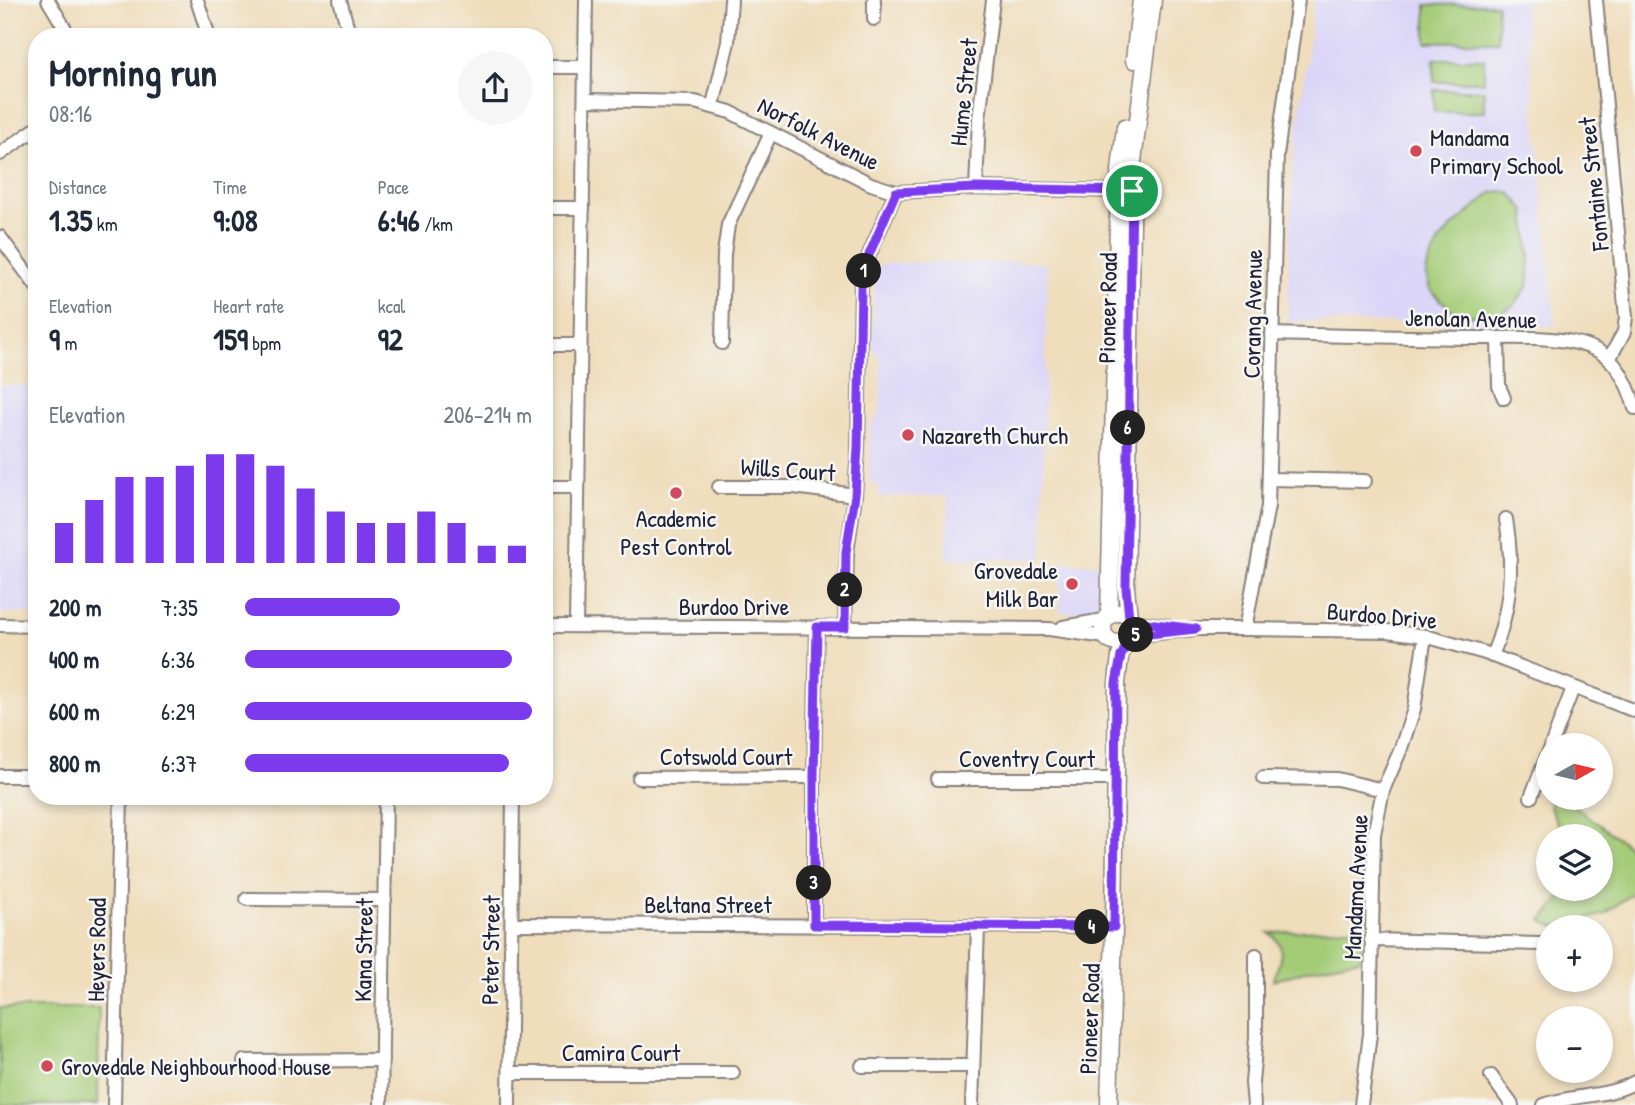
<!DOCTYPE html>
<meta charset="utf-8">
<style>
:root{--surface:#fff;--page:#f6f6f7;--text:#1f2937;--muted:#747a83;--accent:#7c3aed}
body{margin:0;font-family:"Patrick Hand",sans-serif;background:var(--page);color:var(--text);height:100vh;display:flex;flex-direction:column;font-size:26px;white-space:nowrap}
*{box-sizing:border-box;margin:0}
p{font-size:23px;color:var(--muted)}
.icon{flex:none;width:38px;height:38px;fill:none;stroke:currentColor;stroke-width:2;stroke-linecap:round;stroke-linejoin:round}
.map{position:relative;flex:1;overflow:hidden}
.details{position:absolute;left:28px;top:28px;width:525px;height:777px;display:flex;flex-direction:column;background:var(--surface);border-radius:28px;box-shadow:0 4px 10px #0003}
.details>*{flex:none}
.needle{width:46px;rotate:82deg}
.fabs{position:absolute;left:1536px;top:733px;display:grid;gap:14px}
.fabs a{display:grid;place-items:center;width:77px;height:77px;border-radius:50%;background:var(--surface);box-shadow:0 4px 10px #0003;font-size:35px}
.pin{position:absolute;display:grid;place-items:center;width:60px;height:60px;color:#fff;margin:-30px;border:4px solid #fff;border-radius:50%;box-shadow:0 2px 7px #0007}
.km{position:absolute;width:35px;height:35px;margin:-18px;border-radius:50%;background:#222;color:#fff;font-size:19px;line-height:35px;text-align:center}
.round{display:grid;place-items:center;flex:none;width:74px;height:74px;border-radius:37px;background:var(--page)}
.head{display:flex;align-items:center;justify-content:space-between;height:119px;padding:0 21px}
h1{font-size:38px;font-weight:800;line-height:52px}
.figures{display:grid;grid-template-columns:repeat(3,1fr);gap:10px;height:119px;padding:7px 21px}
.figures div{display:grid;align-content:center}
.figures b{font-size:30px;font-weight:800}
.figures small{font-size:19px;font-weight:400}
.figures p{font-size:19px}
.chart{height:196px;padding:14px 21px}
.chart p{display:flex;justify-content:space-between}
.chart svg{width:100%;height:126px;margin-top:7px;stroke:var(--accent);stroke-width:6}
ul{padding:0 21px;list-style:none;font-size:23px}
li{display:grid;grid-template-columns:112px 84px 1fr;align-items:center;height:52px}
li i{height:18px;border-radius:9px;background:var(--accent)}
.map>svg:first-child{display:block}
.built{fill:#dbd6f7}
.green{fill:#a4cc77;stroke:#637759;stroke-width:2}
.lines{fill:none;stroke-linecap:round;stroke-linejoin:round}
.minor-casing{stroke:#88807b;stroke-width:16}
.major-casing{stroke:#88807b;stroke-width:19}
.minor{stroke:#fff;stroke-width:12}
.major{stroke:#fff;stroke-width:16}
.route-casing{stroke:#fff;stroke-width:14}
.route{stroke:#7c3aed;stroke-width:9}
.poi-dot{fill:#d1495b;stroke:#f6f6f2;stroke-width:2.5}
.labels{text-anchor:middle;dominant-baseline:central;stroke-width:5;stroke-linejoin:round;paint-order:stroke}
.street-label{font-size:24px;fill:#22223b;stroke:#f6f6f2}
.poi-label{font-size:24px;fill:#22223b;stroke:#f6f6f2;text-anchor:start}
</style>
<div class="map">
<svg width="1635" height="1105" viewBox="0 0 1635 1105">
<rect width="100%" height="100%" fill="#f6f6f2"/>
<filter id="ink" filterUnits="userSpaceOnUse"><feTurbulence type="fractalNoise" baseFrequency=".0143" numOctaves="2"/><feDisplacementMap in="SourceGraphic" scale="14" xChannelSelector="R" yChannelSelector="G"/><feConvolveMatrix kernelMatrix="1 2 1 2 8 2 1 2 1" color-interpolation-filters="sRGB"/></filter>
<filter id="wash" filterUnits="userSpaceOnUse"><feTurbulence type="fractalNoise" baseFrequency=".00686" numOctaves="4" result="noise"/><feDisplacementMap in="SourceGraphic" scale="28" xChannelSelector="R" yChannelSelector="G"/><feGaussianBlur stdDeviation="1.57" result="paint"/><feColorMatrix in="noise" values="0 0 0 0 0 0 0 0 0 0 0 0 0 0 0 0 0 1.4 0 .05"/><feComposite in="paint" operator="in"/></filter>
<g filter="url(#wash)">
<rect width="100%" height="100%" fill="#efddbb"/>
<g class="built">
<polygon points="1315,0 1524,0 1555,326 1287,321 1293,164"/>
<polygon points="1036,262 1047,265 1042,559 947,559 948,496 879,497 879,484 869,483 870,427 880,410 881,362 872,346 875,277 878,266 886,263"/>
<rect x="0" y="386" width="37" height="227"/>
<polygon points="1060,563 1100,564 1098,608 1090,613 1060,612"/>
</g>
<g class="green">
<polygon points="1497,4 1498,41 1426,42 1426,5"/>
<rect x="1434" y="59" width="50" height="23"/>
<rect x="1434" y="90" width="50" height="22"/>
<polygon points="1501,191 1510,193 1525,210 1530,259 1528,286 1515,304 1499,315 1458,316 1430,290 1426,273 1429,261 1440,240 1452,227 1491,193"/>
<polygon points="1550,798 1563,798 1635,851 1635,891 1605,914 1555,927 1542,921 1568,889 1601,889 1601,836 1563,836 1550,807"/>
<path d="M1361 927V959L1314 968 1273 981C1279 963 1289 944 1269 933Z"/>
<polygon points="0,1008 99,1008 98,1105 0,1105"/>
</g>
</g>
<g filter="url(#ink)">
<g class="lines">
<g class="minor-casing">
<g id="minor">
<polyline points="48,0 70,37"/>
<polyline points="197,0 209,37"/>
<polyline points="340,0 350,37"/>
<polyline points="1596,0 1626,317 1624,332 1609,359"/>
<polyline points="874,19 874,0"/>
<polyline points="544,67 585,67"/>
<polyline points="585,100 695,102 730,112 871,184 896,192 976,188 1120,191"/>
<polyline points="713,105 728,42 731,0"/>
<polyline points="0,154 37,128"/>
<polyline points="976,188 979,119 993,0"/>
<polyline points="544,208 583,208"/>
<polyline points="0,237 37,287"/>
<path d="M1272 334C1338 336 1404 337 1471 338 1508 339 1565 333 1598 351 1619 362 1629 387 1635 408"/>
<polyline points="1498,339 1499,386 1504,398"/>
<polyline points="722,343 724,254 728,225 771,133"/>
<polyline points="544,345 580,345"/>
<polyline points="1269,479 1365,481"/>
<polyline points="544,487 577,487"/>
<polyline points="719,487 794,487 855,495"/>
<polyline points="1131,621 1168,626"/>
<polyline points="0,625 37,626"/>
<polyline points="544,626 1049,629 1106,637"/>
<polyline points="576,626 586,0"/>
<polyline points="845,627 847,552 855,495 858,448 861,287 869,255 896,192"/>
<polyline points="1063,627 1104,620"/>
<polyline points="1245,629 1268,506 1277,155 1298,0"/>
<polyline points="1131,636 1196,629 1245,629 1388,631 1425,636 1485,653 1635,711"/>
<path d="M1492 656C1511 610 1514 567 1506 519"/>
<polyline points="1551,746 1573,688"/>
<polyline points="0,776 37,776"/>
<polyline points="639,778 814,777"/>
<polyline points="1263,778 1337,779 1383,790"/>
<polyline points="938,779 1116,779"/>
<polyline points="1531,797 1549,751"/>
<polyline points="247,899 385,900"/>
<polyline points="512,924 1114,927"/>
<polyline points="814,925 814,777 817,627"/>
<polyline points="1371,940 1540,944"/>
<polyline points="244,1061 382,1060"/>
<polyline points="862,1066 973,1066"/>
<polyline points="510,1073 733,1073"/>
<polyline points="1491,1076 1512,1105"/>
<polyline points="114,1105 121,796"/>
<polyline points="381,1105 386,796"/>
<polyline points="509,1105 513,796"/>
<polyline points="972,1105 978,927"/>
<polyline points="1254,1105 1252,1083 1256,1037 1256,955"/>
<polyline points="1361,1105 1370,1034 1374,834 1383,790 1400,751 1414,709 1425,636"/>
<path d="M1544 1105C1573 1094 1608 1098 1635 1082"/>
</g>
</g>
<g class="major-casing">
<g id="major">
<polyline points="1134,60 1141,0"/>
<circle cx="1118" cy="628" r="15"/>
<polyline points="1109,616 1119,179 1125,127"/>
<polyline points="1129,617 1126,588 1133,161 1153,0"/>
<polyline points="1109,1105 1114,927 1117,683 1120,656 1127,640"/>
</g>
</g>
<use href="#minor" class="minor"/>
<use href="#major" class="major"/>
</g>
</g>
<g class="lines" filter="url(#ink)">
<g class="route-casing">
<polygon id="route" points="976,188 1132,191 1126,588 1129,617 1131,621 1196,629 1131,636 1121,656 1116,683 1114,927 814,925 814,776 817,627 845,627 846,552 855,495 858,448 861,287 869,255 896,192"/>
</g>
<use href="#route" class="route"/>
</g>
<g class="poi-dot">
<circle cx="1416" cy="151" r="7"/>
<circle cx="908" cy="435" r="7"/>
<circle cx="676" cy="493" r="7"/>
<circle cx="1072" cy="584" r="7"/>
<circle cx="47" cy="1066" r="7"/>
</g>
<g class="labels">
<g class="street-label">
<text transform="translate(963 92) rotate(-84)">Hume Street</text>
<text transform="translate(819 133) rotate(27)">Norfolk Avenue</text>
<text transform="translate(1593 184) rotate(-96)">Fontaine Street</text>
<text transform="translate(1107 308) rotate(-89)">Pioneer Road</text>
<text transform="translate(1252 314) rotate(-89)">Corang Avenue</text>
<text transform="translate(1471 318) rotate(1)">Jenolan Avenue</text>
<text transform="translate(788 469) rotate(4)">Wills Court</text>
<text x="734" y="606">Burdoo Drive</text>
<text transform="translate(1382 615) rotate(5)">Burdoo Drive</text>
<text x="726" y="756">Cotswold Court</text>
<text x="1027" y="758">Coventry Court</text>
<text transform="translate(1355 887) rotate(-87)">Mandama Avenue</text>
<text x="708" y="904">Beltana Street</text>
<text transform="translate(96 950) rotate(-89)">Heyers Road</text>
<text transform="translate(363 950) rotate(-89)">Kana Street</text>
<text transform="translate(490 950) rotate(-89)">Peter Street</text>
<text transform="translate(1089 1019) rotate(-88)">Pioneer Road</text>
<text x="621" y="1052">Camira Court</text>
</g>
<g class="poi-label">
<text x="1430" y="137">Mandama<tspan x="1430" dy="28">Primary School</tspan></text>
<text x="922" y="435">Nazareth Church</text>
<text x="676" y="518" text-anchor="middle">Academic<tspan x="676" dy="28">Pest Control</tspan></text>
<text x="1058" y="570" text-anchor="end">Grovedale<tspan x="1058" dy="28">Milk Bar</tspan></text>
<text x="61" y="1066">Grovedale Neighbourhood House</text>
</g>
</g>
</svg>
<div class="fabs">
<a><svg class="needle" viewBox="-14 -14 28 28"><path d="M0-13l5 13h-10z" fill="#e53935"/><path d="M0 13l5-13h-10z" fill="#747a83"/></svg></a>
<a><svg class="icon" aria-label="layers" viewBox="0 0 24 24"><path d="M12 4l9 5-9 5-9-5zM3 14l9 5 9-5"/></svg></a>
<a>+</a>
<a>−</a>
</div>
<div class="pin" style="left:1132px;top:191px;background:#1e9e55"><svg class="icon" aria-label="arrive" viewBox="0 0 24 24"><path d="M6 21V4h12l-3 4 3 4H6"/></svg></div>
<b class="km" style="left:864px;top:271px">1</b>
<b class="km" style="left:845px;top:590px">2</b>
<b class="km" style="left:814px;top:883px">3</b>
<b class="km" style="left:1092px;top:927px">4</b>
<b class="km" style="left:1136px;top:635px">5</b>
<b class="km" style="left:1128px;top:428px">6</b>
<section class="details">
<div class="head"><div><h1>Morning run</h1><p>08:16</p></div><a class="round"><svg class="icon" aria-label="share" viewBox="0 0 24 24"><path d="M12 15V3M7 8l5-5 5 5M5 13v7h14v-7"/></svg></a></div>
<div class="figures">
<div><p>Distance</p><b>1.35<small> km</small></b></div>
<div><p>Time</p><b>9:08</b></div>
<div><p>Pace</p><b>6:46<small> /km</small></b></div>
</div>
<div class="figures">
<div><p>Elevation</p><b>9<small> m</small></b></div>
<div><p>Heart rate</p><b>159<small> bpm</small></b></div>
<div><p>kcal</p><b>92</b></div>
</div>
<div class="chart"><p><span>Elevation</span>206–214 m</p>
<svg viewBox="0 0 160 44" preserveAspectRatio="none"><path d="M5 44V30M15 44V22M25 44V14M35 44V14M45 44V10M55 44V6M65 44V6M75 44V10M85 44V18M95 44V26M105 44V30M115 44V30M125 44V26M135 44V30M145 44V38M155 44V38"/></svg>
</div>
<ul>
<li><b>200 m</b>7:35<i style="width:54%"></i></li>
<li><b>400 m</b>6:36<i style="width:93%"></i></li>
<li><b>600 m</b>6:29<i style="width:100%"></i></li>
<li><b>800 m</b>6:37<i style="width:92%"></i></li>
</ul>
</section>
</div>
